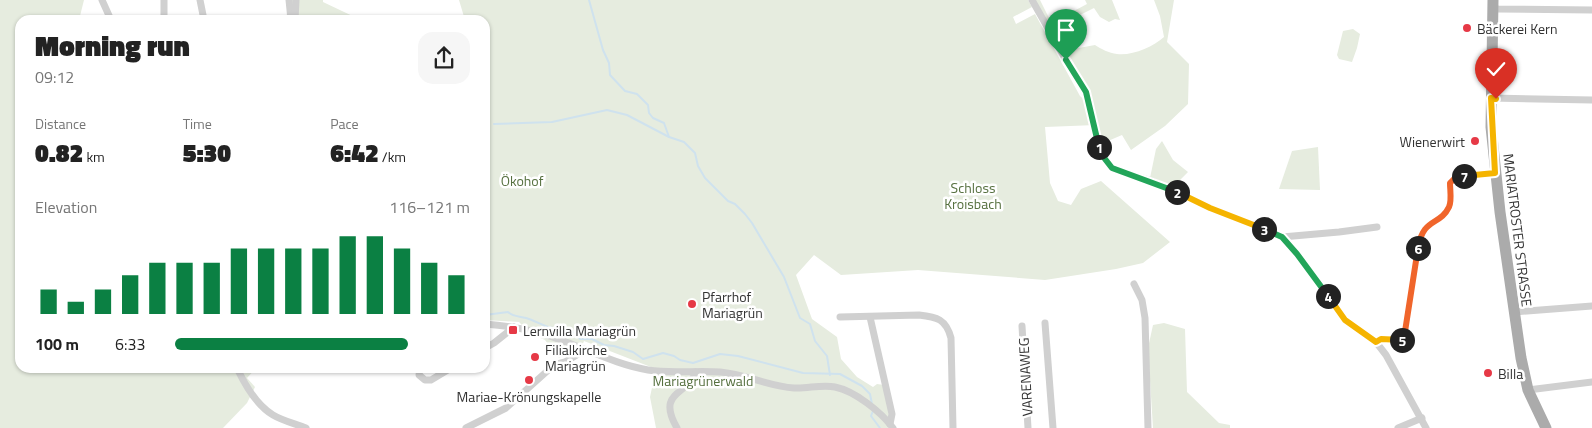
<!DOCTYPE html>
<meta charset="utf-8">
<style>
:root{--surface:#fff;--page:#f6f6f6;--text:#222;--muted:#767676;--accent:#0b8043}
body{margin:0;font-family:"Titillium Web",sans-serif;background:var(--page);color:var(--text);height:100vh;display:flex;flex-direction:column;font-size:19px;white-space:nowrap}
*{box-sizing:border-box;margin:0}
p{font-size:16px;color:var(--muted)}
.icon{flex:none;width:28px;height:28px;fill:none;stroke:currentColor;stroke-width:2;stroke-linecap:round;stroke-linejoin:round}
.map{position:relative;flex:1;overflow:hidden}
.panel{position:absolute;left:15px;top:15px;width:475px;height:358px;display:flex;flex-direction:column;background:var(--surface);border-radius:15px;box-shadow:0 1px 4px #0004}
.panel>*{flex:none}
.pin{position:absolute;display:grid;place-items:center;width:42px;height:42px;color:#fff;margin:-51px -21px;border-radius:50% 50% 50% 0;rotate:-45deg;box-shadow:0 0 5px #0007}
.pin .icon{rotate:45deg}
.km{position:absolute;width:25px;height:25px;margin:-12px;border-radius:50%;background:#222;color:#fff;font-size:14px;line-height:25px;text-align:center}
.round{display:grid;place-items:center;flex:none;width:52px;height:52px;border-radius:15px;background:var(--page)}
.head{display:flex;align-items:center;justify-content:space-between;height:85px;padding:0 20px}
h1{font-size:28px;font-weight:800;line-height:38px}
.stats{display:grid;grid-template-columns:repeat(3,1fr);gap:8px;height:85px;padding:5px 20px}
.stats div{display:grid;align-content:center}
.stats b{font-size:25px;font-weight:800}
.stats small{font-size:14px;font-weight:400}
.stats p{font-size:14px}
.chart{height:140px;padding:10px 20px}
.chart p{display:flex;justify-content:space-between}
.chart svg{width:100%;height:90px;margin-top:5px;stroke:var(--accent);stroke-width:6}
ul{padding:0 20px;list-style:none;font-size:16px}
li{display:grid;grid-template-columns:80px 60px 1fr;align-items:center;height:38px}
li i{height:12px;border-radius:6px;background:var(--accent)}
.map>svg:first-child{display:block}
.green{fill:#e6ecdf}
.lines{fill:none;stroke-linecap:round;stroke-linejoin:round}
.stream{stroke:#cfe2ee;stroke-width:2}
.street{stroke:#d0d0d0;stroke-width:7}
.primary{stroke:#ababab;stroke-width:11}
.split-1-casing{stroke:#fff;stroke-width:10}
.split-2-casing{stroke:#fff;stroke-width:10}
.split-3-casing{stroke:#fff;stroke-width:10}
.split-4-casing{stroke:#fff;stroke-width:10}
.split-5-casing{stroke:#fff;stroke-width:10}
.split-6-casing{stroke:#fff;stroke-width:10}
.split-7-casing{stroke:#fff;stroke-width:10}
.split-8-casing{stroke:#fff;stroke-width:10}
.split-1{stroke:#22a559;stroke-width:6}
.split-2{stroke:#22a559;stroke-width:6}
.split-3{stroke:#f5b400;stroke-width:6}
.split-4{stroke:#22a559;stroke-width:6}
.split-5{stroke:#f5b400;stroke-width:6}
.split-6{stroke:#f0652b;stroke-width:6}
.split-7{stroke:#f0652b;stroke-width:6}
.split-8{stroke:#f5b400;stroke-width:6}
.poi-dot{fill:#e63946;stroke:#fff;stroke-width:2}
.labels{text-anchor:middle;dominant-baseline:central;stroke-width:5;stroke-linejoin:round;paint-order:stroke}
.poi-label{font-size:14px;fill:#333;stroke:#fff;text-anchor:start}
.park-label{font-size:14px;fill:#56703f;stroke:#fff}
.street-label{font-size:14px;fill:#333;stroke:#fff}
</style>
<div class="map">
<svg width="1592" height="428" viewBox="0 0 1592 428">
<rect width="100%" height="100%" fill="#fff"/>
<g class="green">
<polygon points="0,0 84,0 79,20 20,20 20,368 256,368 247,378 255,387 247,403 223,428 0,428"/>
<polygon points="289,0 323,0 323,2 361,20 286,20"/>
<path d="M459 0H1028L1032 7 1013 17 1016 24 1035 14 1080 96 1092 107V97L1062 50 1034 0H1040L1049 18 1072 12 1087 4 1085 0H1112L1120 20 1115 19 1109 22 1100 17 1094 8 1054 28 1068 50 1095 45C1101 49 1109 53 1117 54 1132 56 1153 47 1164 37L1160 16 1154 0H1174L1167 42 1189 64 1188 104 1165 126 1131 150 1122 135 1101 144 1096 125 1045 127 1050 183 1058 201 1071 205 1081 189 1101 181 1170 242 1143 263 1116 269 1045 280 918 270 841 275 814 255 796 275 812 319 837 337 841 359 857 377 873 387 877 384 884 385 889 410 888 428H656L650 397 656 369 584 341 582 346 559 358 545 340 531 334 519 322 485 320V180L487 178 485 174V20H465Z"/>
<polygon points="1353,29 1360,34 1357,48 1352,62 1339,59 1337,55 1343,31"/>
<polygon points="1162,141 1173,160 1188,172 1176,184 1173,185 1173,189 1150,178 1156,149"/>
<polygon points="1318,147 1320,190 1279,189 1292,151"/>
<polygon points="1164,323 1185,329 1187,392 1219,423 1230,425 1230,428 1153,428 1148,348 1153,325"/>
</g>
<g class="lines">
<g class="stream">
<polyline points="589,0 603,50 609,63 610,75 625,91 637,94 648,105 649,113 653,118 664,123 669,137 684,142 695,153 698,166 705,178 728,201 735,204 745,214 752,223 784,277 800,318 810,324 815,341 827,356 830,375"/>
<polyline points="494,124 552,122 607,110 627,115 669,137"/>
<path d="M485 315 508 312C513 317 519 316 526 318 533 320 540 324 548 327 560 331 572 326 580 339H592L604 345 614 346 633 352 643 359 663 353 674 356 680 360 693 363 720 354 738 356 803 373 840 374 862 386 870 394 872 404"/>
<polyline points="873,411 871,416 880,428"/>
</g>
<g class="street">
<polyline points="102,0 111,20"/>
<polyline points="164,0 164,20"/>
<polyline points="200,0 204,20"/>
<polyline points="289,0 291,20"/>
<polyline points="1032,0 1066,60 1086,92 1100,148 1105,159 1112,168 1149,180 1189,197 1210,208 1282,237 1297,254 1345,320 1376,342 1386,355 1426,428"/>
<polyline points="1493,8 1498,9 1592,10"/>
<polyline points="295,20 296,0"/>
<polyline points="1491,98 1592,100"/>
<polyline points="1282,237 1339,232 1377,227"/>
<polyline points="1134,284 1142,300 1145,318 1148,428"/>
<polyline points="1513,312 1592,306"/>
<path d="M840 317 919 315C937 317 946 319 951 338L953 428"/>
<polyline points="870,317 892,414 890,424"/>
<polyline points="1045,323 1053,428"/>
<path d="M485 324C513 326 540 331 566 342 593 352 619 365 648 370 671 374 696 370 720 372 745 374 768 386 794 388 807 389 822 384 835 387 855 391 881 412 893 428"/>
<polyline points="1022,326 1028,428"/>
<path d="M1376 342C1385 337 1396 344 1404 338L1420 236C1427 224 1448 214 1450 204 1451 197 1450 190 1450 183L1456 177 1495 173"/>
<polyline points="485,348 494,343 514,327"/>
<path d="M237 368C245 385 256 405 273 415 283 421 296 424 306 428"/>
<polyline points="420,368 419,375 425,380 431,380 451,368"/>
<polyline points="1528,390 1592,382"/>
<polyline points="466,428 506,408 554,365 565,362 585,350"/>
<path d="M677 428C656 391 687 396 696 372"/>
<polyline points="1398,428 1422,418"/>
</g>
<polyline class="primary" points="1493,0 1491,127 1500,212 1521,358 1528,390 1546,428"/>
</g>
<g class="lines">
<g class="split-1-casing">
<polyline id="split-1" points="1066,60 1086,92 1099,147"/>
</g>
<g class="split-2-casing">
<polyline id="split-2" points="1099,147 1105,159 1112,168 1177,192"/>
</g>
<g class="split-3-casing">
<polyline id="split-3" points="1177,192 1210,208 1264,229"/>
</g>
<g class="split-4-casing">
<polyline id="split-4" points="1264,229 1282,237 1297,254 1328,296"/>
</g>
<g class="split-5-casing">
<polyline id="split-5" points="1328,296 1345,320 1376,342 1381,339 1402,340"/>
</g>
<g class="split-6-casing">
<polyline id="split-6" points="1402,340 1404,338 1418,248"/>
</g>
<g class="split-7-casing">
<path id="split-7" d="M1418 248C1423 217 1440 226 1449 207 1452 201 1450 190 1450 183L1456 177 1464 176"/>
</g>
<g class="split-8-casing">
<polyline id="split-8" points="1464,176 1495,173 1491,98 1496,99"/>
</g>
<use href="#split-1" class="split-1"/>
<use href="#split-2" class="split-2"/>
<use href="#split-3" class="split-3"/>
<use href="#split-4" class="split-4"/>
<use href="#split-5" class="split-5"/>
<use href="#split-6" class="split-6"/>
<use href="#split-7" class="split-7"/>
<use href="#split-8" class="split-8"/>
</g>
<g class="poi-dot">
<circle cx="1467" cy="28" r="5"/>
<circle cx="1475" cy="141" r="5"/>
<circle cx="692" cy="304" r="5"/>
<rect x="508" y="325" width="10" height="10" rx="2.5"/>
<circle cx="535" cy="357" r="5"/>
<circle cx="1488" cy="373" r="5"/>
<circle cx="529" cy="380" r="5"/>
</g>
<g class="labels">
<g class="poi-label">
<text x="1477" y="28">Bäckerei Kern</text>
<text x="1465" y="141" text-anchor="end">Wienerwirt</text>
<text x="702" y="296">Pfarrhof<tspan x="702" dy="16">Mariagrün</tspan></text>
<text x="523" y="330">Lernvilla Mariagrün</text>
<text x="545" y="349">Filialkirche<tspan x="545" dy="16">Mariagrün</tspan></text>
<text x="1498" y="373">Billa</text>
<text x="529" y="396" text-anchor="middle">Mariae-Krönungskapelle</text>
</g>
<g class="park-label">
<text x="522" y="180">Ökohof</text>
<text x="973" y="187">Schloss<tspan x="973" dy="16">Kroisbach</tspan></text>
<text x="703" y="380">Mariagrünerwald</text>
</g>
<g class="street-label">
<text transform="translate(1518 230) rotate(83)">MARIATROSTER STRASSE</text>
<text transform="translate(1025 377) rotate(-93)">VARENAWEG</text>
</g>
</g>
</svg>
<div class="pin" style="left:1066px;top:60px;background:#1e9e55"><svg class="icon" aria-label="arrive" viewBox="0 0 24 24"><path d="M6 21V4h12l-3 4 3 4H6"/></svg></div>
<div class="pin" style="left:1496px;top:99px;background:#d93025"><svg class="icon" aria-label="check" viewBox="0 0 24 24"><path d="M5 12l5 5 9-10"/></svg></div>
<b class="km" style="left:1099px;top:147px">1</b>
<b class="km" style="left:1177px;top:192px">2</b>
<b class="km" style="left:1264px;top:229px">3</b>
<b class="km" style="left:1328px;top:296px">4</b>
<b class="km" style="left:1402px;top:340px">5</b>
<b class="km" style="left:1418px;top:248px">6</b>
<b class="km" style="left:1464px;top:176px">7</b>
<section class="panel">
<div class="head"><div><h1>Morning run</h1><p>09:12</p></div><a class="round"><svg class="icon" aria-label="share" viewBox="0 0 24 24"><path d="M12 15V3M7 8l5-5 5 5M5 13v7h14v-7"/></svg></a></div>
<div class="stats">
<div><p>Distance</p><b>0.82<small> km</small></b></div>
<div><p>Time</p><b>5:30</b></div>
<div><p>Pace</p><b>6:42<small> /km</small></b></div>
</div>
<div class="chart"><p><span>Elevation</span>116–121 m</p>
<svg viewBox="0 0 160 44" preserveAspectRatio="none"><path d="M5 44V32M15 44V38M25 44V32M35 44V25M45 44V19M55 44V19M65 44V19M75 44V12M85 44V12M95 44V12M105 44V12M115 44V6M125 44V6M135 44V12M145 44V19M155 44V25"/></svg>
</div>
<ul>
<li><b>100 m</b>6:33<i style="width:79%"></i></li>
</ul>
</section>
</div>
